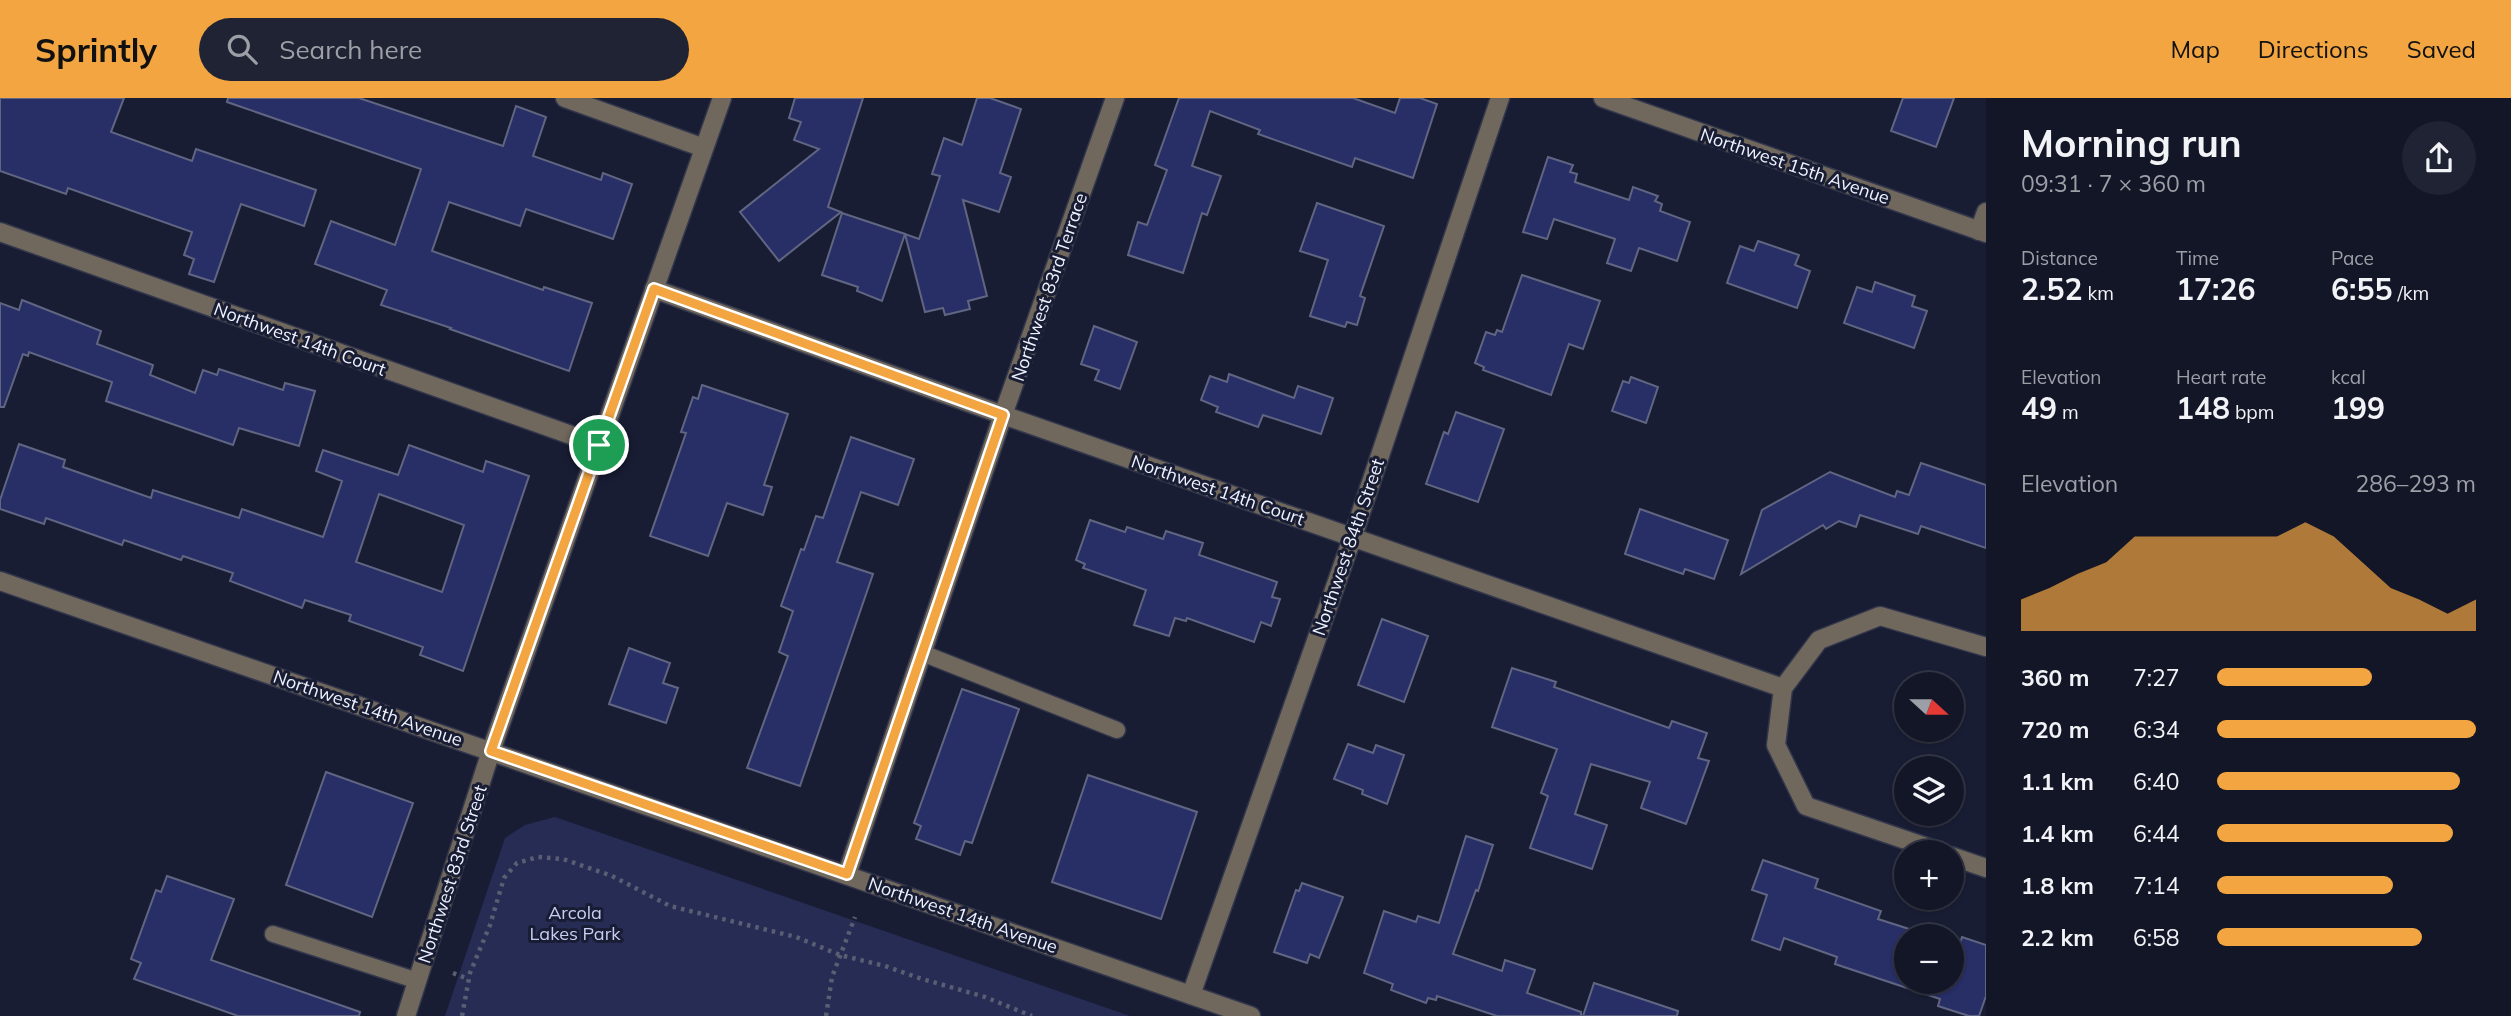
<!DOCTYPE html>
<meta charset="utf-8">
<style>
:root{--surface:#131627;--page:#202333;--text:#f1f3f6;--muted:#9d9fa7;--line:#323544;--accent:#f2a541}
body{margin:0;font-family:Mulish,sans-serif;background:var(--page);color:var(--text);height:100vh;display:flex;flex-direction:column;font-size:26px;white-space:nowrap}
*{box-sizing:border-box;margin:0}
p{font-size:23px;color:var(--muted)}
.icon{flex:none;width:38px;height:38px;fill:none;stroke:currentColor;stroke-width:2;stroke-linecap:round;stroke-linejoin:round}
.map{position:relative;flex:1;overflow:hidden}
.details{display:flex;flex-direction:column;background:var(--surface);width:525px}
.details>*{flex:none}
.needle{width:46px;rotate:111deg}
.buttons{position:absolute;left:1894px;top:574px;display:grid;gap:14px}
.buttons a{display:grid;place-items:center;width:70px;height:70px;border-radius:50%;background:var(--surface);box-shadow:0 2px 5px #0004,0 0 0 2px var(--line);font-size:35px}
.pin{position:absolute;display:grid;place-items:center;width:60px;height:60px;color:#fff;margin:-30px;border:4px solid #fff;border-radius:50%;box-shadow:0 2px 7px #0007}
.round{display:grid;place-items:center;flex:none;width:74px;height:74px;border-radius:37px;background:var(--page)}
.headline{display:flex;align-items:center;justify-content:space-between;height:119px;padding:0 35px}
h1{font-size:38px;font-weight:700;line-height:52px}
.metrics{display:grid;grid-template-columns:repeat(3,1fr);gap:10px;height:119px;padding:7px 35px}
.metrics div{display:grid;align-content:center}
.metrics b{font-size:30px;font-weight:700}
.metrics small{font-size:19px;font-weight:400}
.metrics p{font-size:19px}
.chart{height:196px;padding:14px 35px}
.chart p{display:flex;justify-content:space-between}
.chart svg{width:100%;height:126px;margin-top:7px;fill:var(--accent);opacity:.7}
ul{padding:0 35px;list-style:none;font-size:23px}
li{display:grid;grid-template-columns:112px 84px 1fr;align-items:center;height:52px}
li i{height:18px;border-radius:9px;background:var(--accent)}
header{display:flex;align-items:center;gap:42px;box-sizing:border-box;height:98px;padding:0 35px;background:var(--accent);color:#111}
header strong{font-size:33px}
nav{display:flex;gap:38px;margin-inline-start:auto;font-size:24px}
.search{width:490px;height:63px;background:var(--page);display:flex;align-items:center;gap:18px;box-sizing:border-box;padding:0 24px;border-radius:38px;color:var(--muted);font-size:26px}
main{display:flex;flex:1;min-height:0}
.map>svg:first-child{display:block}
.green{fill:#262c54}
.building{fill:#282e66;stroke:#606682;stroke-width:2;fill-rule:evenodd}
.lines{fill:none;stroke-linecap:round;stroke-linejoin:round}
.lane-casing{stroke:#33374c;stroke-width:19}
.street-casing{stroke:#33374c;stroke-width:21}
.path{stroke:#5a5e72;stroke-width:4.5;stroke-dasharray:3.5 5;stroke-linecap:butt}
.lane{stroke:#71685d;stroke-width:16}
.street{stroke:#71685d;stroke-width:18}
.route-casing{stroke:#fff;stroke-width:14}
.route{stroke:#f2a541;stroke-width:9}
.labels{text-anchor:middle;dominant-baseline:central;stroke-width:6;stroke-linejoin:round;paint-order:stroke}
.street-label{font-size:18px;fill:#eff2ff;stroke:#191d34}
.park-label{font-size:18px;fill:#c6cef2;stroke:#191d34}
</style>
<header>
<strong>Sprintly</strong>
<div class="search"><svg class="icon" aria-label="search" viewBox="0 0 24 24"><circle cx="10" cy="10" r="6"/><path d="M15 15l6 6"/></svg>Search here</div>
<nav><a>Map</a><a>Directions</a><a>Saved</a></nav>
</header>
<main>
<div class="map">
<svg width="1986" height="918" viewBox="0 0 1986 918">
<rect width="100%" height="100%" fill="#191d34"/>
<polygon class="green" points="555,719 1130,918 445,918 505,740 525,727"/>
<g class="building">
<polygon points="0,0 124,0 111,34 192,63 196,51 316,92 304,128 241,106 214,184 189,176 194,161 184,157 192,134 68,90 66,96 0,73"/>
<polygon points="228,0 359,0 503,48 516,8 546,19 533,58 601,82 603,75 632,86 613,141 526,111 520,128 449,104 432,153 543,192 544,189 592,205 569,273 450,231 451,230 381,207 387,192 315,166 331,123 395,147 421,71 227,4"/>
<polygon points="795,0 863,0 828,109 841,114 779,163 740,114 819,51 794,42 801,24 789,20"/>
<polygon points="977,0 990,0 1021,11 1000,75 1011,79 999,114 963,102 987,198 968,203 970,211 945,217 943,210 925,214 905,136 919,141 940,78 932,76 944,40 962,47"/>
<polygon points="1179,0 1353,0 1395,15 1400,0 1420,0 1437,6 1413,80 1355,60 1352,69 1258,36 1260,32 1210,13 1192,68 1221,78 1207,117 1202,115 1183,175 1128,157 1138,124 1147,127 1167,72 1155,67"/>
<polygon points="1903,0 1954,0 1936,49 1891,33"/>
<polygon points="1548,59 1573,67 1570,74 1577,76 1575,84 1629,102 1633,89 1658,98 1655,103 1662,106 1660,113 1690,124 1677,163 1639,150 1631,173 1607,165 1615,141 1554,121 1547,141 1523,134"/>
<polygon points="1317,105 1384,128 1360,198 1365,200 1357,227 1347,224 1345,229 1310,218 1328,162 1300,153"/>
<polygon points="842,115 905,136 882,203 857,193 858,189 822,177"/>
<polygon points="1758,143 1799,157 1795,167 1810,173 1797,210 1727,185 1740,148 1754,153"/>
<polygon points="1522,177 1600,203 1583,251 1569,246 1551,297 1483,272 1484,269 1475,265 1486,234 1495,237 1497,232 1502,234"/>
<polygon points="1875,184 1915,198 1912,208 1927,213 1914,250 1844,225 1857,189 1872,194"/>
<polygon points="22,202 101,233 97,246 153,267 150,277 195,295 203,272 217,277 219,271 283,292 285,285 315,293 299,348 239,330 233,347 152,319 106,303 112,284 29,254 28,258 23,256 4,309 0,309 0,205 19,212"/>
<polygon points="1094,228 1137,244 1120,291 1095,282 1099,272 1081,266"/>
<polygon points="1229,276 1294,300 1298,288 1333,300 1321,336 1263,317 1258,329 1216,314 1218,309 1201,302 1210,278 1227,284"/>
<polygon points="1631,279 1658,289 1646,325 1612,313 1623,283 1629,285"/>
<polygon points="702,287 788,316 764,387 772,389 763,417 727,405 708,458 650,438 686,335 681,334 693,299 698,301"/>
<polygon points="1456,314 1504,331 1478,404 1426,386 1444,334 1448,336"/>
<polygon points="851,339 914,361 898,407 861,394 837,464 873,476 800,688 747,670 788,558 779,554 793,513 781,508 801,451 804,452 816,418 823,420"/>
<path d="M19 346 65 362 63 369 151 400 153 392 239 420 242 411 323 439 342 383 316 373 323 352 398 377 409 347 483 374 486 363 529 378 463 573 420 557 423 549 349 523 351 517 305 502 302 510 230 483 233 475 183 458 181 462 124 442 122 447 46 420 44 426 0 411V402ZM379 396 464 427 442 494 356 464Z"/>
<polygon points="1921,365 1986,387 1986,450 1921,428 1918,436 1860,417 1856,429 1839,423 1826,431 1823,427 1741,476 1762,412 1830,374 1895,399 1897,393 1909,397"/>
<polygon points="1640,411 1728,442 1714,481 1685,471 1683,476 1625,456"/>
<polygon points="1090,422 1125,434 1127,429 1163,441 1166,433 1203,445 1199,457 1277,484 1272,499 1280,501 1271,528 1261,524 1254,544 1187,520 1186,523 1175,520 1169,538 1134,527 1146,492 1083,470 1085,466 1076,462"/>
<polygon points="1382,521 1428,538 1404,604 1358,587"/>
<polygon points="629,550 670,565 663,585 678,590 666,625 609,606"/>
<polygon points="1512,570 1556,584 1554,589 1669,630 1672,623 1707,635 1698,660 1709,663 1686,726 1641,710 1650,684 1591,666 1575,716 1607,727 1592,771 1530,750 1548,698 1541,695 1557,651 1492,629"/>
<polygon points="962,591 1019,611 972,745 965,743 960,757 916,741 921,728 914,725"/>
<polygon points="1348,646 1373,655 1376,647 1404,657 1387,706 1362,696 1363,692 1334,681"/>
<polygon points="326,674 413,705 372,819 286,787"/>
<polygon points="1088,677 1197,714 1161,821 1052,784"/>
<polygon points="1466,738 1493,747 1478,793 1476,792 1453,856 1502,873 1505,862 1535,872 1527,895 1581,914 1581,918 1497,918 1437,898 1436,902 1428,900 1426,905 1391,892 1393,886 1364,875 1384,813 1416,824 1418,818 1439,825"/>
<polygon points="1763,762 1818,781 1815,790 1881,813 1878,821 1931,838 1906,838 1906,884 1951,884 1951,845 1959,848 1962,839 1986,847 1986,898 1979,918 1969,918 1938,908 1940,901 1835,866 1837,859 1784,840 1780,852 1752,842 1767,797 1752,792"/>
<polygon points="167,778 234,801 211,862 360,914 359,918 238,918 134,881 141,865 131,861 156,792 161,794"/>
<polygon points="1302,785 1343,799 1319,860 1310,856 1307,865 1274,854 1296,792 1299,793"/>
<polygon points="1594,885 1678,913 1677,918 1583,918"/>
</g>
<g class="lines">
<g class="lane-casing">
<g id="lane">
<polyline points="922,555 1117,632"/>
<polyline points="273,836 418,883"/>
</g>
</g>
<g class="street-casing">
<g id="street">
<polyline points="565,0 704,50"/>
<polyline points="1603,0 1986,135"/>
<polyline points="1979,133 1986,114"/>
<polyline points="0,134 599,347"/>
<polyline points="654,191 1003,317 1783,590"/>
<polyline points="0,483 1251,918"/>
<polyline points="1941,754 1806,708 1776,647 1783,590 1819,542 1880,518 1986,549"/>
<polyline points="1951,758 1986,770"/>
<polyline points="847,776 1003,317 1115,0"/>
<polyline points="1191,897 1353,438 1500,0"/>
<polyline points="406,918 491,653 722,0"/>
</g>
</g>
<g class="path">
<polyline points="453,875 468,881"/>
<polyline points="462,918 470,875 490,827 504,780 517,765 538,759 563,761 612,778 670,808 796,839 840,857 885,868 919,880 985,899 1032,918"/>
<polyline points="826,918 832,879 855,819"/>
</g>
<use href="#lane" class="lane"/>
<use href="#street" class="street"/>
</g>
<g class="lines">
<g class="route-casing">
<polygon id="route" points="654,191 1003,317 847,776 491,653"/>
</g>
<use href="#route" class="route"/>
</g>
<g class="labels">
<g class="street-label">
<text transform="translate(1795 68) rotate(19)">Northwest 15th Avenue</text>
<text transform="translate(1049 189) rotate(-71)">Northwest 83rd Terrace</text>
<text transform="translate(300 241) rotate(20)">Northwest 14th Court</text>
<text transform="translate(1218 392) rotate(19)">Northwest 14th Court</text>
<text transform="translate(1348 449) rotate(-71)">Northwest 84th Street</text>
<text transform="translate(368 610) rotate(19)">Northwest 14th Avenue</text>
<text transform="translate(452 776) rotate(-72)">Northwest 83rd Street</text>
<text transform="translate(963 817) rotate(19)">Northwest 14th Avenue</text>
</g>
<g class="park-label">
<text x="575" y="814">Arcola<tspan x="575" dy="21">Lakes Park</tspan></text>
</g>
</g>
</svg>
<div class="buttons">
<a><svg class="needle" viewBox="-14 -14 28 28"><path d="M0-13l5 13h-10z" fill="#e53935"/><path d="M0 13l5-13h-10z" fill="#9d9fa7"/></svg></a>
<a><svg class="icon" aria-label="layers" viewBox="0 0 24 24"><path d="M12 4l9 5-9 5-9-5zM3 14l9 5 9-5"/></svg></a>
<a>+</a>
<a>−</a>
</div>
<div class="pin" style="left:599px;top:347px;background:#1e9e55"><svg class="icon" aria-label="arrive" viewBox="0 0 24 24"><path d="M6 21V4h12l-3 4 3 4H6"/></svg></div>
</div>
<section class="details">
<div class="headline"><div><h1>Morning run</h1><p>09:31 · 7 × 360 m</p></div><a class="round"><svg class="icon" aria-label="share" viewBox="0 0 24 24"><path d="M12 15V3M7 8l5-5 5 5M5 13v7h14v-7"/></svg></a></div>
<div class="metrics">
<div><p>Distance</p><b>2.52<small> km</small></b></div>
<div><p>Time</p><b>17:26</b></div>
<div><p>Pace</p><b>6:55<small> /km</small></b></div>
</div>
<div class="metrics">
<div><p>Elevation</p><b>49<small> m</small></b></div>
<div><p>Heart rate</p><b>148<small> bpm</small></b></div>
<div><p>kcal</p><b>199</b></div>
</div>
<div class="chart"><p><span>Elevation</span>286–293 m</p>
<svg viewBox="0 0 160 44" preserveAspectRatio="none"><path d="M0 44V33L10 29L20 24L30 20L40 11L50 11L60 11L70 11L80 11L90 11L100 6L110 11L120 20L130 29L140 33L150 38L160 33V44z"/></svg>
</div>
<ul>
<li><b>360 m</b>7:27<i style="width:60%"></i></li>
<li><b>720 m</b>6:34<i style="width:100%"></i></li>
<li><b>1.1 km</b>6:40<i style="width:94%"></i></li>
<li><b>1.4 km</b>6:44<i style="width:91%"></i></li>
<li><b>1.8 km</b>7:14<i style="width:68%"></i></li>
<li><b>2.2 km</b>6:58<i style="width:79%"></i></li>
</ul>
</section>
</main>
